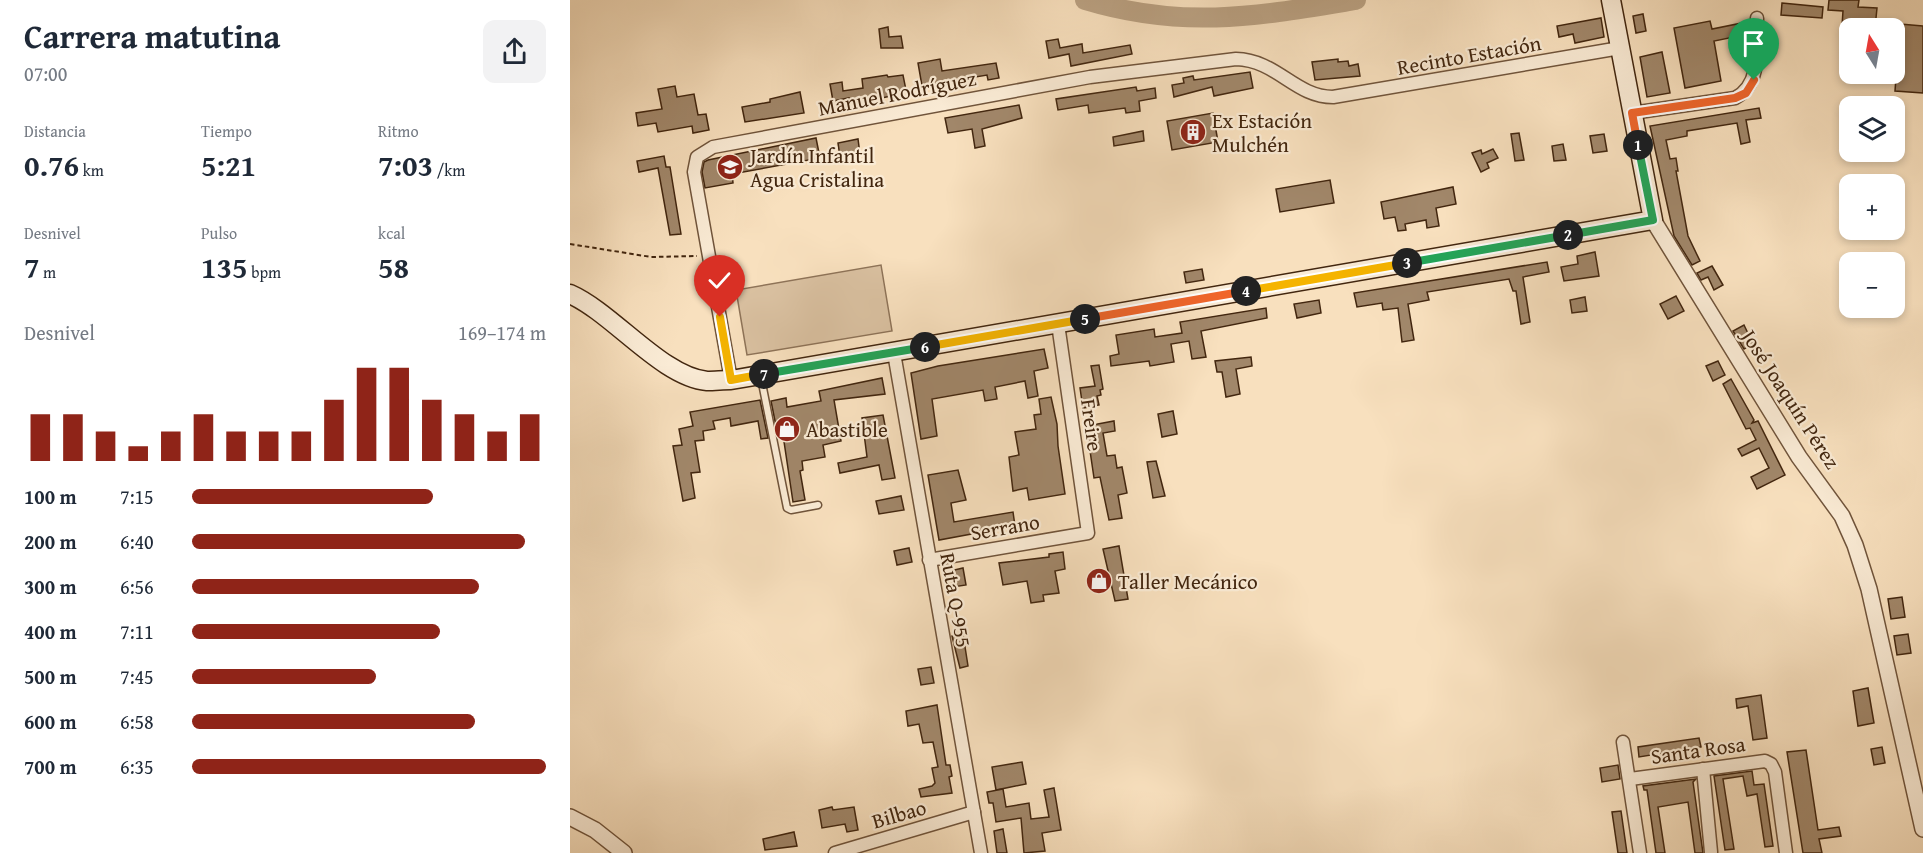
<!DOCTYPE html>
<html lang="es">
<meta charset="utf-8">
<style>
:root{--surface:#fff;--page:#f2f2f3;--text:#1f2937;--muted:#747a83;--accent:#8f2418}
body{margin:0;font-family:"Gentium Book Plus",serif;background:var(--page);color:var(--text);height:100vh;display:flex;flex-direction:column;font-size:22px;white-space:nowrap}
*{box-sizing:border-box;margin:0}
p{font-size:20px;color:var(--muted)}
.icon{flex:none;width:33px;height:33px;fill:none;stroke:currentColor;stroke-width:2;stroke-linecap:round;stroke-linejoin:round}
.map{position:relative;flex:1;overflow:hidden}
.side{display:flex;flex-direction:column;background:var(--surface);width:570px}
.side>*{flex:none}
.needle{width:39px;rotate:349deg}
.fabs{position:absolute;left:1269px;top:18px;display:grid;gap:12px}
.fabs a{display:grid;place-items:center;width:66px;height:66px;border-radius:12px;background:var(--surface);box-shadow:0 3px 9px #0003;font-size:30px}
.pin{position:absolute;display:grid;place-items:center;width:51px;height:51px;color:#fff;margin:-62px -26px;border-radius:50% 50% 50% 0;rotate:-45deg;box-shadow:0 0 6px #0007}
.pin .icon{rotate:45deg}
.km{position:absolute;width:30px;height:30px;margin:-15px;border-radius:50%;background:#222;color:#fff;font-size:16px;line-height:30px;text-align:center}
.round{display:grid;place-items:center;flex:none;width:63px;height:63px;border-radius:12px;background:var(--page)}
.head{display:flex;align-items:center;justify-content:space-between;height:102px;padding:0 24px}
h1{font-size:33px;font-weight:800;line-height:45px}
.stats{display:grid;grid-template-columns:repeat(3,1fr);gap:9px;height:102px;padding:6px 24px}
.stats div{display:grid;align-content:center}
.stats b{font-size:30px;font-weight:800}
.stats small{font-size:16px;font-weight:400}
.stats p{font-size:16px}
.chart{height:168px;padding:12px 24px}
.chart p{display:flex;justify-content:space-between}
.chart svg{width:100%;height:108px;margin-top:6px;stroke:var(--accent);stroke-width:6}
ul{padding:0 24px;list-style:none;font-size:20px}
li{display:grid;grid-template-columns:96px 72px 1fr;align-items:center;height:45px}
li i{height:15px;border-radius:8px;background:var(--accent)}
main{display:flex;flex:1;min-height:0}
.map>svg:first-child{display:block}
.green{fill:#d9c0a0;stroke:#8e7358;stroke-width:1.5}
.lines{fill:none;stroke-linecap:round;stroke-linejoin:round}
.river{stroke:#baa182;stroke-width:20}
.building{fill:#a1876a;stroke:#42260f;stroke-width:1.5}
.service-casing{stroke:#70543b;stroke-width:9}
.minor-casing{stroke:#70543b;stroke-width:15}
.tertiary-casing{stroke:#70543b;stroke-width:18}
.secondary-casing{stroke:#42260f;stroke-width:21}
.path{stroke:#42260f;stroke-width:2;stroke-dasharray:4.5 3;stroke-linecap:butt}
.service{stroke:#faebd5;stroke-width:6}
.minor{stroke:#faebd5;stroke-width:12}
.tertiary{stroke:#faebd5;stroke-width:15}
.secondary{stroke:#faebd5;stroke-width:18}
.split-1-casing{stroke:#fff;stroke-width:12}
.split-2-casing{stroke:#fff;stroke-width:12}
.split-3-casing{stroke:#fff;stroke-width:12}
.split-4-casing{stroke:#fff;stroke-width:12}
.split-5-casing{stroke:#fff;stroke-width:12}
.split-6-casing{stroke:#fff;stroke-width:12}
.split-7-casing{stroke:#fff;stroke-width:12}
.split-8-casing{stroke:#fff;stroke-width:12}
.split-1{stroke:#f0652b;stroke-width:8}
.split-2{stroke:#22a559;stroke-width:8}
.split-3{stroke:#22a559;stroke-width:8}
.split-4{stroke:#f5b400;stroke-width:8}
.split-5{stroke:#f0652b;stroke-width:8}
.split-6{stroke:#f5b400;stroke-width:8}
.split-7{stroke:#22a559;stroke-width:8}
.split-8{stroke:#f5b400;stroke-width:8}
.labels{text-anchor:middle;dominant-baseline:central;stroke-width:4.5;stroke-linejoin:round;paint-order:stroke}
.street-label{font-size:21px;fill:#42260f;stroke:#faebd5}
.poi-label{font-size:21px;fill:#42260f;stroke:#faebd5;text-anchor:start}
</style>
<main>
<section class="side">
<div class="head"><div><h1>Carrera matutina</h1><p>07:00</p></div><a class="round"><svg class="icon" aria-label="share" viewBox="0 0 24 24"><path d="M12 15V3M7 8l5-5 5 5M5 13v7h14v-7"/></svg></a></div>
<div class="stats">
<div><p>Distancia</p><b>0.76<small> km</small></b></div>
<div><p>Tiempo</p><b>5:21</b></div>
<div><p>Ritmo</p><b>7:03<small> /km</small></b></div>
</div>
<div class="stats">
<div><p>Desnivel</p><b>7<small> m</small></b></div>
<div><p>Pulso</p><b>135<small> bpm</small></b></div>
<div><p>kcal</p><b>58</b></div>
</div>
<div class="chart"><p><span>Desnivel</span>169–174 m</p>
<svg viewBox="0 0 160 44" preserveAspectRatio="none"><path d="M5 44V25M15 44V25M25 44V32M35 44V38M45 44V32M55 44V25M65 44V32M75 44V32M85 44V32M95 44V19M105 44V6M115 44V6M125 44V19M135 44V25M145 44V32M155 44V25"/></svg>
</div>
<ul>
<li><b>100 m</b>7:15<i style="width:68%"></i></li>
<li><b>200 m</b>6:40<i style="width:94%"></i></li>
<li><b>300 m</b>6:56<i style="width:81%"></i></li>
<li><b>400 m</b>7:11<i style="width:70%"></i></li>
<li><b>500 m</b>7:45<i style="width:52%"></i></li>
<li><b>600 m</b>6:58<i style="width:80%"></i></li>
<li><b>700 m</b>6:35<i style="width:100%"></i></li>
</ul>
</section>
<div class="map">
<svg width="1353" height="853" viewBox="0 0 1353 853">
<rect width="100%" height="100%" fill="#f8e0be"/>
<filter id="stains"><feTurbulence type="fractalNoise" baseFrequency=".00333" numOctaves="4"/><feColorMatrix values="0 0 0 0 .2 0 0 0 0 .09 0 0 0 0 .02 0 0 0 .5 -.17"/></filter>
<radialGradient id="worn" r=".72"><stop offset=".6" stop-color="#630" stop-opacity="0"/><stop offset="1" stop-color="#630" stop-opacity=".3"/></radialGradient>
<polygon class="green" points="311,265 322,331 177,355 166,290"/>
<g class="lines">
<path class="river" d="M515 0C614 30 688 16 786 0"/>
</g>
<g class="building">
<polygon points="1259,0 1289,0 1288,7 1307,8 1305,28 1272,26 1273,11 1258,10"/>
<polygon points="1212,3 1253,7 1252,18 1211,15"/>
<polygon points="1073,14 1076,31 1066,33 1063,16"/>
<polygon points="1031,18 1034,37 1005,43 1003,34 989,37 987,26"/>
<polygon points="1140,21 1142,29 1172,23 1174,35 1144,41 1151,81 1115,88 1104,28"/>
<polygon points="1330,24 1353,26 1353,93 1325,91"/>
<polygon points="318,27 319,37 331,36 333,48 311,48 309,29"/>
<polygon points="488,39 490,48 512,44 513,53 560,45 562,54 501,66 499,54 479,58 476,41"/>
<polygon points="1092,52 1100,93 1077,97 1070,57"/>
<polygon points="370,59 372,71 426,63 429,78 418,80 417,75 352,86 348,63"/>
<polygon points="768,59 768,62 778,61 779,66 788,64 790,76 745,80 742,62"/>
<polygon points="680,72 683,88 644,96 642,87 604,97 602,85 614,83 613,78 623,76 624,80"/>
<polygon points="317,75 318,77 333,75 336,90 320,92 321,96 280,105 279,98 263,101 260,84 272,82 273,91 293,88 292,79"/>
<polygon points="105,86 107,97 124,94 128,115 136,114 139,130 123,133 122,126 88,132 86,123 68,126 66,113 92,109 88,89"/>
<polygon points="566,87 567,91 585,88 586,98 569,101 570,111 556,113 555,108 519,113 518,105 488,110 486,99"/>
<polygon points="230,92 234,113 175,122 172,107 200,102 200,99"/>
<polygon points="449,105 452,118 412,129 415,146 405,148 402,129 378,133 375,118"/>
<polygon points="1189,108 1191,118 1176,120 1180,142 1171,144 1167,123 1117,131 1117,136 1096,140 1100,159 1106,158 1108,171 1106,171 1118,236 1130,261 1122,265 1104,236 1080,126"/>
<polygon points="643,113 648,142 602,150 597,121"/>
<polygon points="573,131 574,141 544,146 543,137"/>
<polygon points="949,133 954,160 945,161 941,134"/>
<polygon points="1034,134 1037,151 1023,153 1020,136"/>
<polygon points="246,138 250,158 162,174 163,183 135,188 132,172 134,162 138,160"/>
<polygon points="288,139 290,154 270,157 268,143"/>
<polygon points="993,144 996,160 984,161 982,146"/>
<polygon points="923,149 928,158 917,163 919,168 911,172 902,153 911,150 912,154"/>
<polygon points="94,156 96,167 100,167 111,234 100,235 88,168 69,172 67,161"/>
<polygon points="760,180 764,203 710,212 706,189"/>
<polygon points="883,187 886,204 866,208 869,226 857,228 856,220 835,224 836,230 828,231 825,217 814,219 811,202"/>
<polygon points="1025,252 1029,276 994,281 991,267 1008,264 1007,256"/>
<polygon points="977,262 979,272 953,277 960,322 951,324 946,291 943,291 939,279 857,292 859,300 838,304 844,340 832,342 828,308 813,310 812,303 787,307 784,293"/>
<polygon points="1142,266 1153,285 1144,290 1138,277 1131,280 1127,273"/>
<polygon points="632,269 634,280 616,283 614,272"/>
<polygon points="1106,296 1114,311 1098,319 1090,304"/>
<polygon points="1015,297 1017,311 1002,313 1000,300"/>
<polygon points="749,300 751,313 727,318 724,304"/>
<polygon points="696,308 697,318 631,331 636,357 622,359 619,341 601,344 604,362 580,366 579,361 541,366 540,356 549,354 546,335 584,329 585,337 612,333 610,322"/>
<polygon points="1174,325 1183,344 1174,349 1163,331"/>
<polygon points="474,349 478,368 464,371 468,396 458,398 455,381 425,387 427,399 415,401 413,390 362,399 367,436 351,439 341,373 368,366"/>
<polygon points="681,357 682,366 666,369 670,394 656,397 652,372 647,372 645,361"/>
<polygon points="1148,361 1155,375 1143,381 1136,366"/>
<polygon points="529,365 533,389 530,390 531,395 527,396 529,405 513,408 510,388 525,386 521,366"/>
<polygon points="312,378 315,394 264,400 271,441 253,445 255,457 232,461 233,470 230,471 235,500 223,502 213,435 208,436 201,401 216,398 217,407 251,401 249,391"/>
<polygon points="1161,379 1184,420 1182,423 1188,421 1215,475 1187,489 1181,477 1199,468 1189,448 1172,456 1168,449 1186,440 1180,428 1176,429 1153,384"/>
<polygon points="481,397 487,424 488,446 495,494 459,500 457,488 443,491 439,457 449,455 445,432 466,429 464,415 471,414 469,399"/>
<polygon points="190,400 198,438 191,439 188,421 161,426 160,418 143,421 145,429 133,431 134,440 125,441 130,472 121,473 125,498 113,501 103,446 112,445 109,429 123,426 120,412"/>
<polygon points="603,411 607,434 592,437 588,414"/>
<polygon points="313,415 325,478 312,480 309,465 270,473 268,463 297,457 292,418"/>
<polygon points="544,421 545,431 533,433 537,456 545,455 547,468 552,467 557,493 548,495 552,518 539,520 530,477 524,478 518,437 524,436 522,425"/>
<polygon points="586,461 595,496 583,498 577,462"/>
<polygon points="388,470 396,500 381,503 384,522 443,512 445,526 369,540 358,475"/>
<polygon points="331,496 334,510 309,514 306,501"/>
<polygon points="549,546 558,599 545,601 533,549"/>
<polygon points="339,548 342,562 327,565 324,551"/>
<polygon points="493,552 495,569 485,571 489,593 473,595 474,601 461,603 457,581 433,585 429,563 479,557 479,554"/>
<polygon points="393,568 396,585 383,587 380,571"/>
<polygon points="1332,597 1335,617 1321,619 1318,599"/>
<polygon points="393,634 398,666 390,668 382,636"/>
<polygon points="1338,634 1341,653 1327,655 1324,636"/>
<polygon points="361,667 364,683 351,685 348,669"/>
<polygon points="1298,688 1304,723 1288,726 1283,691"/>
<polygon points="1191,695 1197,738 1183,740 1178,706 1167,708 1166,699"/>
<polygon points="367,705 376,765 380,765 382,776 379,777 382,793 351,797 349,789 362,786 365,783 362,768 368,767 363,742 353,743 349,724 338,726 336,711"/>
<polygon points="1129,738 1131,747 1069,757 1068,747"/>
<polygon points="1312,747 1315,763 1304,765 1301,749"/>
<polygon points="1236,750 1248,830 1269,827 1271,836 1249,839 1252,853 1233,853 1217,752"/>
<polygon points="452,762 456,784 426,790 422,767"/>
<polygon points="1048,765 1050,779 1032,782 1030,768"/>
<polygon points="1182,771 1184,785 1194,784 1203,846 1195,847 1187,794 1177,796 1173,776 1153,779 1164,849 1155,850 1144,776"/>
<polygon points="1126,779 1123,782 1133,853 1125,853 1118,802 1088,807 1095,853 1086,853 1077,790 1074,790 1073,786"/>
<polygon points="484,788 491,830 472,833 475,851 454,853 451,818 426,822 423,803 419,803 417,792 433,789 436,807 459,803 461,819 479,817 474,790"/>
<polygon points="262,807 263,810 284,807 288,830 277,832 275,824 252,828 249,810"/>
<polygon points="1051,811 1057,853 1048,853 1042,812"/>
<polygon points="433,829 437,853 427,853 424,831"/>
<polygon points="224,832 227,846 195,850 193,839"/>
</g>
<g class="lines">
<g class="service-casing">
<polyline id="service" points="191,378 217,508 221,510 248,505"/>
</g>
<g class="minor-casing">
<g id="minor">
<path d="M1062 113 1165 98C1193 84 1186 45 1187 18"/>
<polyline points="324,353 411,853"/>
<path d="M161 380 124 172 127 157 143 147 520 77 666 59C707 60 725 97 763 97L1050 48"/>
<polyline points="359,560 518,533 488,324"/>
<polyline points="1053,742 1070,853"/>
<polyline points="1133,769 1141,852"/>
<polyline points="1060,779 1195,761 1201,764 1205,772 1216,853"/>
<polyline points="265,853 404,812"/>
</g>
</g>
<g class="tertiary-casing">
<g id="tertiary">
<polyline points="1083,220 1229,457 1272,516 1285,545 1299,589 1353,829"/>
<polyline points="0,817 25,830 54,853"/>
</g>
</g>
<g class="secondary-casing">
<path id="secondary" d="M0 294C43 313 92 377 137 381 145 381 153 380 161 380L1083 220 1041 0"/>
</g>
<polyline class="path" points="0,244 81,257 127,256"/>
<use href="#service" class="service"/>
<use href="#minor" class="minor"/>
<use href="#tertiary" class="tertiary"/>
<use href="#secondary" class="secondary"/>
</g>
<g class="lines">
<g class="split-1-casing">
<polyline id="split-1" points="1068,145 1062,113 1165,98 1176,93 1184,80"/>
</g>
<g class="split-2-casing">
<polyline id="split-2" points="998,235 1083,220 1068,145"/>
</g>
<g class="split-3-casing">
<polyline id="split-3" points="837,263 998,235"/>
</g>
<g class="split-4-casing">
<polyline id="split-4" points="676,291 837,263"/>
</g>
<g class="split-5-casing">
<polyline id="split-5" points="515,319 676,291"/>
</g>
<g class="split-6-casing">
<polyline id="split-6" points="355,347 515,319"/>
</g>
<g class="split-7-casing">
<polyline id="split-7" points="194,374 355,347"/>
</g>
<g class="split-8-casing">
<polyline id="split-8" points="150,317 161,380 194,374"/>
</g>
<use href="#split-1" class="split-1"/>
<use href="#split-2" class="split-2"/>
<use href="#split-3" class="split-3"/>
<use href="#split-4" class="split-4"/>
<use href="#split-5" class="split-5"/>
<use href="#split-6" class="split-6"/>
<use href="#split-7" class="split-7"/>
<use href="#split-8" class="split-8"/>
</g>
<defs>
<g id="building-disc" transform="scale(1.35)"><circle r="9.5" fill="#8f2418" stroke="#faebd5"/><path d="M-4-6H4V6H1V3H-1V6H-4ZM-2.5-4.3h1.7v1.8h-1.7ZM.8-4.3h1.7v1.8H.8ZM-2.5-1h1.7V.8h-1.7ZM.8-1h1.7V.8H.8Z" fill="#fff"/></g>
<g id="school-disc" transform="scale(1.35)"><circle r="9.5" fill="#8f2418" stroke="#faebd5"/><path d="M0-5L7-2L0 1L-7-2ZM-4 1L0 2.5L4 1V4Q0 6-4 4Z" fill="#fff"/></g>
<g id="shop-disc" transform="scale(1.35)"><circle r="9.5" fill="#8f2418" stroke="#faebd5"/><path d="M-5-2.5h2.3a2.7 3.5 0 0 1 5.4 0H5L5.5 6h-11ZM-1.5-2.5h3a1.5 2.3 0 0 0-3 0Z" fill="#fff"/></g>
</defs>
<g fill-rule="evenodd">
<use href="#building-disc" x="623" y="132"/>
<use href="#school-disc" x="160" y="167"/>
<use href="#shop-disc" x="217" y="429"/>
<use href="#shop-disc" x="529" y="581"/>
</g>
<g class="labels">
<g class="street-label">
<text transform="translate(899 55) rotate(-10)">Recinto Estación</text>
<text transform="translate(327 93) rotate(-11)">Manuel Rodríguez</text>
<text transform="translate(1221 399) rotate(57)">José Joaquín Pérez</text>
<text transform="translate(522 425) rotate(82)">Freire</text>
<text transform="translate(435 527) rotate(-10)">Serrano</text>
<text transform="translate(386 600) rotate(80)">Ruta Q-955</text>
<text transform="translate(1128 750) rotate(-8)">Santa Rosa</text>
<text transform="translate(329 814) rotate(-16)">Bilbao</text>
</g>
<g class="poi-label">
<text x="642" y="120">Ex Estación<tspan x="642" dy="24">Mulchén</tspan></text>
<text x="180" y="155">Jardín Infantil<tspan x="180" dy="24">Agua Cristalina</tspan></text>
<text x="236" y="429">Abastible</text>
<text x="548" y="581">Taller Mecánico</text>
</g>
</g>
<rect width="100%" height="100%" filter="url(#stains)"/>
<rect width="100%" height="100%" fill="url(#worn)"/>
</svg>
<div class="fabs">
<a><svg class="needle" viewBox="-14 -14 28 28"><path d="M0-13l5 13h-10z" fill="#e53935"/><path d="M0 13l5-13h-10z" fill="#747a83"/></svg></a>
<a><svg class="icon" aria-label="layers" viewBox="0 0 24 24"><path d="M12 4l9 5-9 5-9-5zM3 14l9 5 9-5"/></svg></a>
<a>+</a>
<a>−</a>
</div>
<div class="pin" style="left:1184px;top:80px;background:#1e9e55"><svg class="icon" aria-label="arrive" viewBox="0 0 24 24"><path d="M6 21V4h12l-3 4 3 4H6"/></svg></div>
<div class="pin" style="left:150px;top:317px;background:#d93025"><svg class="icon" aria-label="check" viewBox="0 0 24 24"><path d="M5 12l5 5 9-10"/></svg></div>
<b class="km" style="left:1068px;top:145px">1</b>
<b class="km" style="left:998px;top:235px">2</b>
<b class="km" style="left:837px;top:263px">3</b>
<b class="km" style="left:676px;top:291px">4</b>
<b class="km" style="left:515px;top:319px">5</b>
<b class="km" style="left:355px;top:347px">6</b>
<b class="km" style="left:194px;top:374px">7</b>
</div>
</main>
